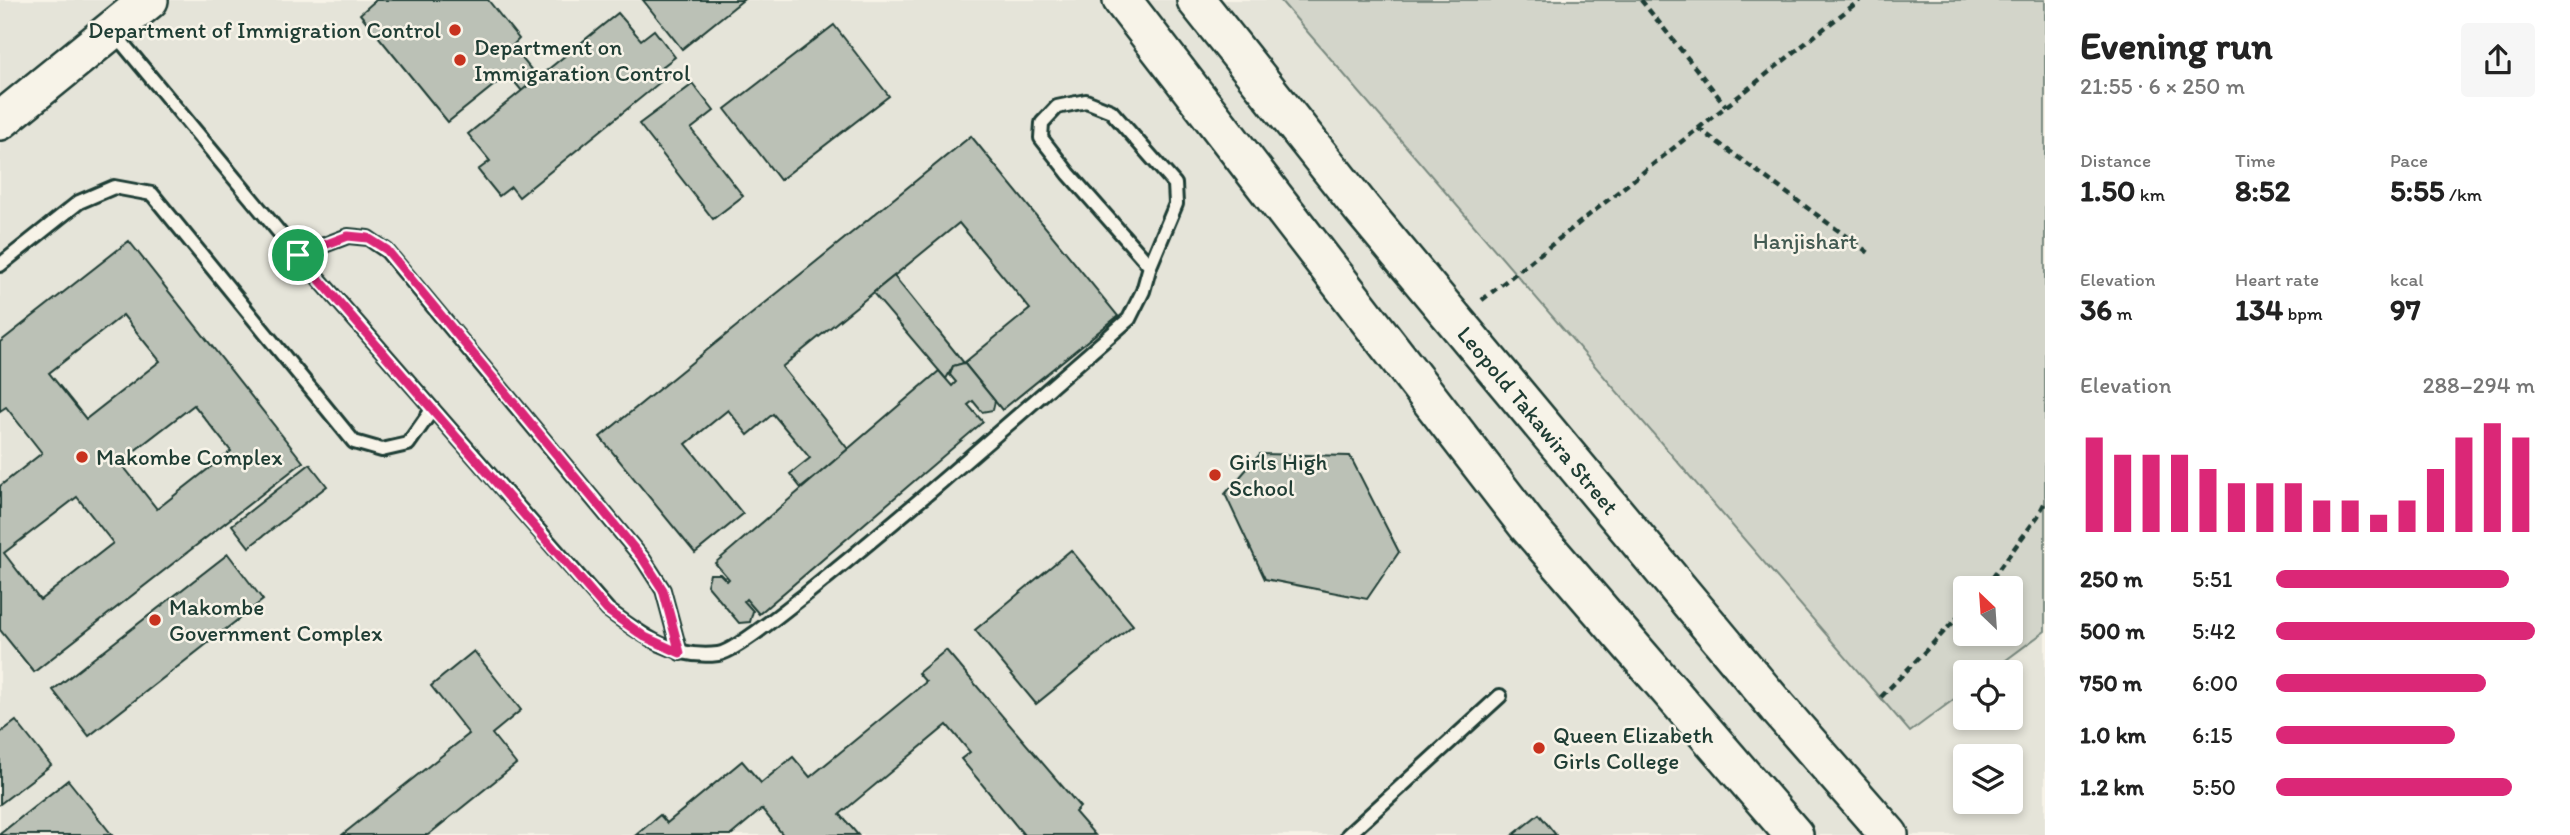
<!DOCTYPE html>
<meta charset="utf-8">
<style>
:root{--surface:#fff;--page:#f6f6f6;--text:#222;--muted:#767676;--accent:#db2777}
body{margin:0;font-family:Itim,sans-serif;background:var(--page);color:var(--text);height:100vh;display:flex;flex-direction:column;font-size:26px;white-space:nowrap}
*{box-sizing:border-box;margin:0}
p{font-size:23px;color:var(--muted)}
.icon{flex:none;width:38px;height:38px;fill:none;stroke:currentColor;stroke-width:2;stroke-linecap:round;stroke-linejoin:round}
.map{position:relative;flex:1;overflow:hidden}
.details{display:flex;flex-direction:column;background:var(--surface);width:525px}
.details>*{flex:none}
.needle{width:46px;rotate:335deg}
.buttons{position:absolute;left:1953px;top:576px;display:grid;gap:14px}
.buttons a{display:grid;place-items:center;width:70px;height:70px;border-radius:7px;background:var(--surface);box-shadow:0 4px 10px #0003;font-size:35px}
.pin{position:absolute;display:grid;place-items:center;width:60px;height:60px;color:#fff;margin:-30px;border:4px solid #fff;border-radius:50%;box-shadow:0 2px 7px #0007}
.round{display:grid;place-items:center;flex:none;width:74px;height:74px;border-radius:7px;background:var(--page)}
.headline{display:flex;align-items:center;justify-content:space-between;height:119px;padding:0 35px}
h1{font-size:38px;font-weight:700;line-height:52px}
.metrics{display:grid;grid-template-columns:repeat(3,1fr);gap:10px;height:119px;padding:7px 35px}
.metrics div{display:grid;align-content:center}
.metrics b{font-size:30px;font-weight:700}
.metrics small{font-size:19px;font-weight:400}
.metrics p{font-size:19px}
.chart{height:196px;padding:14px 35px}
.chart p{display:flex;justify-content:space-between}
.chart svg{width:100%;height:126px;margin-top:7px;stroke:var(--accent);stroke-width:6}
ul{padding:0 35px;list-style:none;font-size:23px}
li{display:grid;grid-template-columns:112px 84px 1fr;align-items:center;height:52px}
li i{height:18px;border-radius:9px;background:var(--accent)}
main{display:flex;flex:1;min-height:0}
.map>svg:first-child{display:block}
.built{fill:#e5e4d9;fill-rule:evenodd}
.green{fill:#d3d5ca;stroke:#79897f;stroke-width:2;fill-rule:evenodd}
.building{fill:#bbc1b6;stroke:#1f3d34;stroke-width:2;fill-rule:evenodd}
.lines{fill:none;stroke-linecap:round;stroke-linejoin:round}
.lane-casing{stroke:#1f3d34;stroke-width:18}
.secondary-casing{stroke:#1f3d34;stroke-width:42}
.path{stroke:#1f3d34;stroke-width:4.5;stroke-dasharray:7 5;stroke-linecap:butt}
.lane{stroke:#f7f3e8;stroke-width:12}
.secondary{stroke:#f7f3e8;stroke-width:37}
.route-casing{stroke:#fff;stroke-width:14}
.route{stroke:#db2777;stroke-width:9}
.poi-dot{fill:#c8321e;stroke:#f7f3e8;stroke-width:2.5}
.labels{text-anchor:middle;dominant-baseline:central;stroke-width:5;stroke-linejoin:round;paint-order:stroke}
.poi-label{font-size:23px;fill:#1f3d34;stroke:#f7f3e8;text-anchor:start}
.park-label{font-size:23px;fill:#435b52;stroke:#f7f3e8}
.street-label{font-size:23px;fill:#1f3d34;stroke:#f7f3e8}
</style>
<main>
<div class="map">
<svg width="2045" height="835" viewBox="0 0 2045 835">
<rect width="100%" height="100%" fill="#f7f3e8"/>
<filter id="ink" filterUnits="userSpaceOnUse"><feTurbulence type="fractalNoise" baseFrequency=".0143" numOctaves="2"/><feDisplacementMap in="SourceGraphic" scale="14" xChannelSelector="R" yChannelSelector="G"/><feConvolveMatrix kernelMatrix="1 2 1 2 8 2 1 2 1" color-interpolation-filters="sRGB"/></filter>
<g filter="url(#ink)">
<path class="built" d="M0 0H2045V835H0ZM1965 588H2011V634H1965ZM1965 672H2011V718H1965ZM1965 756H2011V802H1965Z"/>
<path class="green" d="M1280 0H2045V631L1990 672H1965V691L1910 732ZM1965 588H2011V634H1965Z"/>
<g class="building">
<polygon points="376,0 488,0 519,39 512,46 538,78 522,91 508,74 448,122 360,14"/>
<polygon points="643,0 743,0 682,49"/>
<polygon points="618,13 641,40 654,30 675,57 662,67 669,75 519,197 511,187 499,196 478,170 490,161 468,134"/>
<polygon points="834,25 889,96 780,180 725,109"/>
<polygon points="693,84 714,111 691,129 743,196 713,219 639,124"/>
<polygon points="971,136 1118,316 1002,410 964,363 1030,309 959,223 782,367 848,449 821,472 801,488 790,474 810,458 773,414 748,435 728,410 686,444 743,514 695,553 600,437"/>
<path d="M129 241 303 462 34 672 0 630V486L42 453 6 407 0 411V342ZM123 315 160 361 86 419 49 373ZM194 405 231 451 157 509 120 462ZM77 497 113 543 40 600 4 553Z"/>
<polygon points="894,276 964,363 953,366 946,379 873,293"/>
<polygon points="964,363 995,401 993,410 982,412 973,401 968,405 983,422 759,614 746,599 744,601 753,611 750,622 739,623 707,585 710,574 720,574 727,581 729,579 715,563 939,371 952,386 956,382 950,375 953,366"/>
<polygon points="1260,454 1350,456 1399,552 1367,599 1265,579 1225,494"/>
<polygon points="310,464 327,486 249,547 232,525"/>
<polygon points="1071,550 1133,625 1036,704 975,630"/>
<polygon points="228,554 263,600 89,736 53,690"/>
<polygon points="946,650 1080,807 1075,812 1095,835 1024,835 961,759 970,752 947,725 840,814 858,835 783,835 762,809 731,835 636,835 660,815 667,823 742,761 761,783 793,757 810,777 926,682 918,673"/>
<polygon points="474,651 521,710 492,734 516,764 428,835 342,835 469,734 431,686"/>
<polygon points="16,721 51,765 0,804 0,733"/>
<polygon points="68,780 112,835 0,835 0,834"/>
<polygon points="1539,814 1556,835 1513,835"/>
</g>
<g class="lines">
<g class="lane-casing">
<g id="lane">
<path d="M114 33 298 255 608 610C640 634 674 660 718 654 735 652 789 607 805 595 916 506 1022 412 1129 319L1143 291 1150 266 1176 204 1175 184 1111 111 1086 101 1057 107 1042 123 1041 138 1069 174 1150 266"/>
<polyline points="298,255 348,236 368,238 387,251 643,559 663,590 680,653"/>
<polyline points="0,265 79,202 114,187 152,194 354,442 382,450 408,444 432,410"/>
<polyline points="1348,835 1500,696"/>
</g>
</g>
<g class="secondary-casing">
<g id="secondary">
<polyline points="1122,0 1527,525 1794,835"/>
<path id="s1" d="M1196 0 1362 209 1777 707 1889 835"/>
<polyline points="0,121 149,0"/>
</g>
</g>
<g class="path">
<polyline points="1641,0 1726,106"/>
<polyline points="1698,128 1869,253"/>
<polyline points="1482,300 1860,0"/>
<polyline points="1985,588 2038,516 2045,502"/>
<polyline points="1881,697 1965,610"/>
</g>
<use href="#lane" class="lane"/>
<use href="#secondary" class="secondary"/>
</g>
</g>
<g class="lines" filter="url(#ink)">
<g class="route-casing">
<polygon id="route" points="348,236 368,238 387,250 643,559 663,590 680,653 645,637 607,610 298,255"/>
</g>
<use href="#route" class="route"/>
</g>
<g class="poi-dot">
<circle cx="455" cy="30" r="7"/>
<circle cx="460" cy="60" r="7"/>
<circle cx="82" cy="457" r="7"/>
<circle cx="1215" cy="475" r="7"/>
<circle cx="155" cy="620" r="7"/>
<circle cx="1539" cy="748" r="7"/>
</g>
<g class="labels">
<g class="poi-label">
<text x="441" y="30" text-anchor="end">Department of Immigration Control</text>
<text x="474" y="47">Department on<tspan x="474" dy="26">Immigaration Control</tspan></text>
<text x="96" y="457">Makombe Complex</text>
<text x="1229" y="462">Girls High<tspan x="1229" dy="26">School</tspan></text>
<text x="169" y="607">Makombe<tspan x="169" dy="26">Government Complex</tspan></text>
<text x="1553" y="735">Queen Elizabeth<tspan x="1553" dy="26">Girls College</tspan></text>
</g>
<g class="park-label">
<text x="1805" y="241">Hanjishart</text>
</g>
<g class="street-label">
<text stroke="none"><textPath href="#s1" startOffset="542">Leopold Takawira Street</textPath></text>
</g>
</g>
</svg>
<div class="buttons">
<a><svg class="needle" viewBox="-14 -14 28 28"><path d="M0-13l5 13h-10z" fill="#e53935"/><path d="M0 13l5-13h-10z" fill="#767676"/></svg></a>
<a><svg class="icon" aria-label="locate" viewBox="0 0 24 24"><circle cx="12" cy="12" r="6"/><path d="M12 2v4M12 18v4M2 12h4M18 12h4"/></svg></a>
<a><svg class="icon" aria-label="layers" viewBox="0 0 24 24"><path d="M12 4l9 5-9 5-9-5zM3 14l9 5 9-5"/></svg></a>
</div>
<div class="pin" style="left:298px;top:255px;background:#1e9e55"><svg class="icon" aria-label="arrive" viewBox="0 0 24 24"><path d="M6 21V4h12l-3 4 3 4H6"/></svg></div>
</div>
<section class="details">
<div class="headline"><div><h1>Evening run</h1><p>21:55 · 6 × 250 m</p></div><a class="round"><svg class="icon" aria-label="share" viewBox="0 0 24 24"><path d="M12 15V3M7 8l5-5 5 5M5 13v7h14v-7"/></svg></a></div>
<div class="metrics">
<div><p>Distance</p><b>1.50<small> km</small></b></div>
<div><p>Time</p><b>8:52</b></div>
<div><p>Pace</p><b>5:55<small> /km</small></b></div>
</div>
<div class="metrics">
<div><p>Elevation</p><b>36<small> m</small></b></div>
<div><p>Heart rate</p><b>134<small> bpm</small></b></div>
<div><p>kcal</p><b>97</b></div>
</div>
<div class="chart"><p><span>Elevation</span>288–294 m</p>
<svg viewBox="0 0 160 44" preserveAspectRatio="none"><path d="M5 44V11M15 44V17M25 44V17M35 44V17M45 44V22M55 44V27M65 44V27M75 44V27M85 44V33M95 44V33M105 44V38M115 44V33M125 44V22M135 44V11M145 44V6M155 44V11"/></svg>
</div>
<ul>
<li><b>250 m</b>5:51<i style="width:90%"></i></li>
<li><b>500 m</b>5:42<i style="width:100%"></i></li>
<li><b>750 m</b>6:00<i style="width:81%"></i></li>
<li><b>1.0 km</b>6:15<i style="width:69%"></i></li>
<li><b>1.2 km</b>5:50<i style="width:91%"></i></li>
</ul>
</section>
</main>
